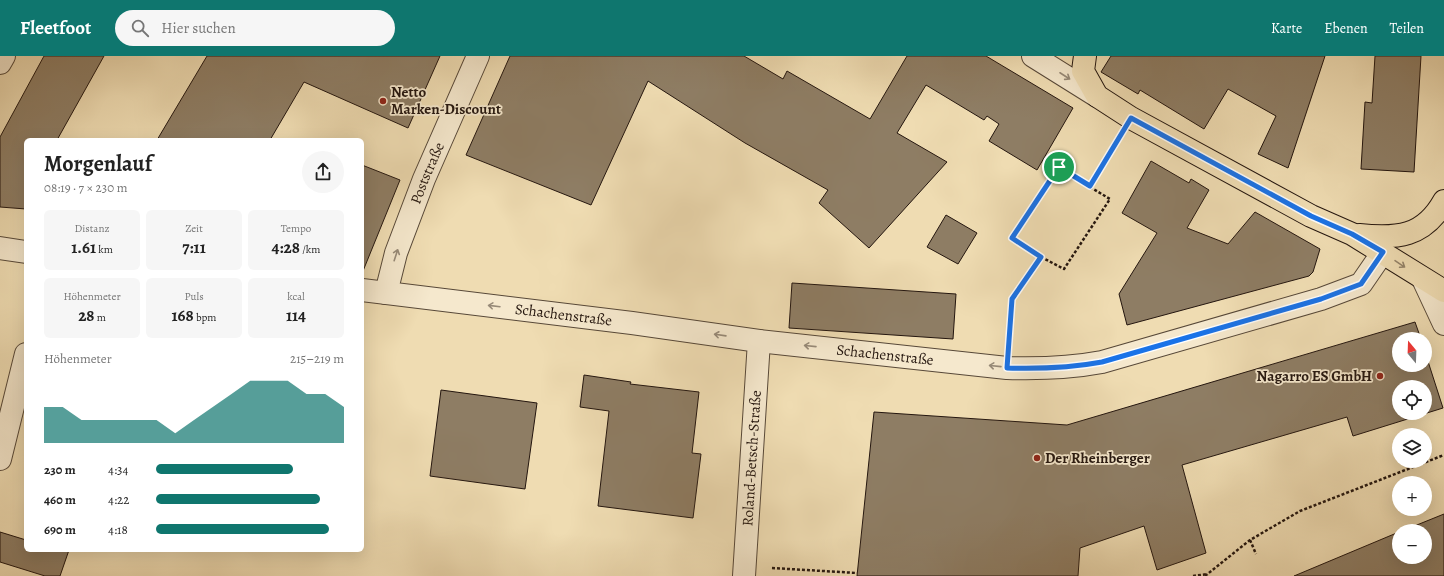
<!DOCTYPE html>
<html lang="de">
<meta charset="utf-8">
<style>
:root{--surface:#fff;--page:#f6f6f6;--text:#222;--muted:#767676;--accent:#0f766e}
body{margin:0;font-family:Alegreya,serif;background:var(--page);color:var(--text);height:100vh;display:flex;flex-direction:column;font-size:15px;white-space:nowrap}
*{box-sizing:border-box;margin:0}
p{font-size:13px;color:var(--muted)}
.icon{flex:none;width:22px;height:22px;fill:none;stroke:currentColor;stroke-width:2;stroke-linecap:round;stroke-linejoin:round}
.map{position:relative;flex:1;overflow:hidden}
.sheet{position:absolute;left:24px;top:82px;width:340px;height:414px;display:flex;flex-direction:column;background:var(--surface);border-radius:6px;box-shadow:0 4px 16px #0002}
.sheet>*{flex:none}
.needle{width:26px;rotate:341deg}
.fabs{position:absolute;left:1392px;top:276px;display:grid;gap:8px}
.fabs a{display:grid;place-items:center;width:40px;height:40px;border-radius:50%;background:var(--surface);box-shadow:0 4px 16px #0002;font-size:20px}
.pin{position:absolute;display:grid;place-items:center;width:34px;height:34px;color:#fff;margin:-17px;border:2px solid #fff;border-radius:50%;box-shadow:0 1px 4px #0007}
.round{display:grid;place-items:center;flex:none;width:42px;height:42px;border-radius:21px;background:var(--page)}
.summary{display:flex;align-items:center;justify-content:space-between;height:68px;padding:0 20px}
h1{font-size:22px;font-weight:600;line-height:30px}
.metrics{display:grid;grid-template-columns:repeat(3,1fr);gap:6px;height:68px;padding:4px 20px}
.metrics div{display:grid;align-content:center;border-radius:6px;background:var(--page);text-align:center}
.metrics b{font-size:17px;font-weight:600}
.metrics small{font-size:11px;font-weight:400}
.metrics p{font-size:11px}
.chart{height:112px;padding:8px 20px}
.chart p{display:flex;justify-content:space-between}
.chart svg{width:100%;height:72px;margin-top:4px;fill:var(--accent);opacity:.7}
ul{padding:0 20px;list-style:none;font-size:13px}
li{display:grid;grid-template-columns:64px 48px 1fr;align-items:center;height:30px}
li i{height:10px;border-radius:5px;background:var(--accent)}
header{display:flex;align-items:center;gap:24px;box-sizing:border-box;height:56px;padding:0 20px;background:var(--accent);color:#fff}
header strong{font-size:19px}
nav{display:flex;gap:22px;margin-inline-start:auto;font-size:14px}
.search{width:280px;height:36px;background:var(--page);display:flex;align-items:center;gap:10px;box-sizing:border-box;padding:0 14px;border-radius:22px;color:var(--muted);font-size:15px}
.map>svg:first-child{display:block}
.building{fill:#8e7d64;stroke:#24160f;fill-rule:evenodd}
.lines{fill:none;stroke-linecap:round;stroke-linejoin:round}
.minor-casing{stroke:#574838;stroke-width:24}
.major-casing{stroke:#24160f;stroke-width:24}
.path{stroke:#24160f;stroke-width:2.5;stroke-dasharray:3 2;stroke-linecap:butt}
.minor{stroke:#f5e8cd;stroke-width:22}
.major{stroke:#efdcb2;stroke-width:22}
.oneway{stroke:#978a78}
.oneway2{stroke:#948369}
.route-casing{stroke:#fff;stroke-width:8}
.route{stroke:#1a73e8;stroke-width:5}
.poi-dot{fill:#8f2418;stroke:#f5e8cd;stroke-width:1.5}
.labels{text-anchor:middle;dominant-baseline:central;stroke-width:3.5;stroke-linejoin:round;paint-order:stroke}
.poi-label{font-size:15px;font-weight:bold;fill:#24160f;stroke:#f5e8cd;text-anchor:start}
.street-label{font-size:15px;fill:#24160f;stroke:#f5e8cd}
</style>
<header>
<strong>Fleetfoot</strong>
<div class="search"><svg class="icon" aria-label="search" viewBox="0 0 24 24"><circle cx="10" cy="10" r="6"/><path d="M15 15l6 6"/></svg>Hier suchen</div>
<nav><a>Karte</a><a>Ebenen</a><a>Teilen</a></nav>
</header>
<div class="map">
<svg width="1444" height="520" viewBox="0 0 1444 520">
<rect width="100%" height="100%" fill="#efdcb2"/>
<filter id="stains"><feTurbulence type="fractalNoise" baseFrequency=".005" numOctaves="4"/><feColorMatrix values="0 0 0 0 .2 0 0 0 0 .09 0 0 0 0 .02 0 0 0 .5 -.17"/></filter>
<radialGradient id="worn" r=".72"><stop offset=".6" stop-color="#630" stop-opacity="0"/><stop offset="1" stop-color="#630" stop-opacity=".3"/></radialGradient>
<g class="building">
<polygon points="44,0 104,0 57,84 26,84 26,153 0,151 0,81"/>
<polygon points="207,0 440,0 408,72 304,26 270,84 157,84"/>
<polygon points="510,0 744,0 783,23 787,15 870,63 907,0 986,0 1073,52 1037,114 989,85 999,68 987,60 984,64 926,29 897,77 947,106 869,192 819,147 828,134 745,87 648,25 591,149 466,99"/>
<polygon points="1111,0 1325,0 1288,112 1258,98 1276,60 1228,33 1204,73 1140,34 1138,38 1101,16"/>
<polygon points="1375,0 1421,0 1414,116 1361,113 1365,46 1372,47"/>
<polygon points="1151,105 1189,127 1191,123 1209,134 1187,172 1228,188 1255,156 1320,193 1313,216 1309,220 1127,269 1119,238 1157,177 1122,157"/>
<polygon points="362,109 400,124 363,215 362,215"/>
<polygon points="946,159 977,177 958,208 927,191"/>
<polygon points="792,227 956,238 953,283 789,272"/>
<path d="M1415 266 1421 283H1399V309H1425V296L1443 352 1353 380 1347 361 1182 409 1206 497 1157 514 1144 470 1080 492 1078 520H857L874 356 1067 369ZM1399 331H1425V357H1399Z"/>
<polygon points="584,319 631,326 630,328 699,336 692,397 701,398 693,462 598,450 609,355 580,351"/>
<polygon points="441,334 537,347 525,433 430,420"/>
<polygon points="1444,458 1444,520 1294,520 1399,476 1399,501 1425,501 1425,475 1402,475"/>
<polygon points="0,476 26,484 26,494 69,494 60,520 45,520 0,506"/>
</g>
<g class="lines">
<g class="minor-casing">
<g id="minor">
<polyline points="1033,0 1097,40"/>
<polyline points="0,7 4,0"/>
<polyline points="0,192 26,196"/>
<polyline points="1423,223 1444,268"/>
<path id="s1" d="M362 234 632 267 759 285 1007 312C1040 313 1070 312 1102 306L1321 243 1361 228 1383 196"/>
<path id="s2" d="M386 237 396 197 424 123 478 0"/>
<polyline points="0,403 26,298"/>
<path id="s3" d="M744 520 759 285"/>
</g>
</g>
<g class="major-casing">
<g id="major">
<polyline points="1085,0 1083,15 1097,40 1131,62 1311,160 1352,178 1444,235"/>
<path d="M1359 179C1397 183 1424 181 1444 145"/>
</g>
</g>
<g class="path">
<polyline points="1041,201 1064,213 1110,143 1090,131"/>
<polyline points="1009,286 1013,243 1041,201 1011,182 1059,111 1090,131 1117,84"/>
<polyline points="1250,484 1256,498"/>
<polyline points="772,512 857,517"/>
<polyline points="1193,520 1208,518"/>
<polyline points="1205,520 1250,484 1300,455 1444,399"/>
</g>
<use href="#minor" class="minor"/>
<use href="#major" class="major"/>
</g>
<defs><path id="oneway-shaft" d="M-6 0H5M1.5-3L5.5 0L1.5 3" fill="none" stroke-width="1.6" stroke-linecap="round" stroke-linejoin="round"/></defs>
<g class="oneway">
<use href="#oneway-shaft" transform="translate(1065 20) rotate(33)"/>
<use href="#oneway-shaft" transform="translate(396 199) rotate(-72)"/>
<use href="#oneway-shaft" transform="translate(494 250) rotate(-173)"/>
<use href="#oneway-shaft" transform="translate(720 279) rotate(-172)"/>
<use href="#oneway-shaft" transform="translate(810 290) rotate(-174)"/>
<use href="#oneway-shaft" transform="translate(995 310) rotate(-174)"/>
</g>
<use class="oneway2" href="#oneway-shaft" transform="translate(1400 208) rotate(34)"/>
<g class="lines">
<g class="route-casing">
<path id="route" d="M1131 62 1311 160 1352 178 1383 196 1361 228 1321 243 1102 306C1070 312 1039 313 1007 312L1012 243 1041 201 1012 182 1059 111 1090 130Z"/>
</g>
<use href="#route" class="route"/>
</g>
<g class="poi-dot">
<circle cx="383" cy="45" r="4"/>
<circle cx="1380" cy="320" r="4"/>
<circle cx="1037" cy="402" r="4"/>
</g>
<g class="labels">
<g class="poi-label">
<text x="391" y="36">Netto<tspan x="391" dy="17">Marken-Discount</tspan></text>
<text x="1372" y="320" text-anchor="end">Nagarro ES GmbH</text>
<text x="1045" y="402">Der Rheinberger</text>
</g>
<g class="street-label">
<text stroke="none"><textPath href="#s2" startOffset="127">Poststraße</textPath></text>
<text stroke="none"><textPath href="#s1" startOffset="203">Schachenstraße</textPath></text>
<text stroke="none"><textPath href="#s1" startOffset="527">Schachenstraße</textPath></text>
<text stroke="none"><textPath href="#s3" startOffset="118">Roland-Betsch-Straße</textPath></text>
</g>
</g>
<rect width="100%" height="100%" filter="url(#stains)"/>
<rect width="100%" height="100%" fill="url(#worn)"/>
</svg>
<div class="fabs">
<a><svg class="needle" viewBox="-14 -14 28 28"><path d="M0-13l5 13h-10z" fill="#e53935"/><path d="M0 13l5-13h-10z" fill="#767676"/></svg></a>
<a><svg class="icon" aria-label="locate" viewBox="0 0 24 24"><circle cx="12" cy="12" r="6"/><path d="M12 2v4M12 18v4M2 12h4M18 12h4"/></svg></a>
<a><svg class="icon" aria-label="layers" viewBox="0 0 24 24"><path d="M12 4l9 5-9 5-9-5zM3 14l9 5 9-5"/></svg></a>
<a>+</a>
<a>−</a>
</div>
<div class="pin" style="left:1059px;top:111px;background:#1e9e55"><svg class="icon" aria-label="arrive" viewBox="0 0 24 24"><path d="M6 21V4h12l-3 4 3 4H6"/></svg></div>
<section class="sheet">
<div class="summary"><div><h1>Morgenlauf</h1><p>08:19 · 7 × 230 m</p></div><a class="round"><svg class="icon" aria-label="share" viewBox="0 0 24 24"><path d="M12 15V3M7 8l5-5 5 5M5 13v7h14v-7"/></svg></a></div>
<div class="metrics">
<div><p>Distanz</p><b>1.61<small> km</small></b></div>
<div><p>Zeit</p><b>7:11</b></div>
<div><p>Tempo</p><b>4:28<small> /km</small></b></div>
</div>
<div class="metrics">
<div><p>Höhenmeter</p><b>28<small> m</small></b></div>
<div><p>Puls</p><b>168<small> bpm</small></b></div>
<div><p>kcal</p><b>114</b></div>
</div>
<div class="chart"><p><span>Höhenmeter</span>215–219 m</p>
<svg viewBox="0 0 160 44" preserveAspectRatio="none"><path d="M0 44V22L10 22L20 30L30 30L40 30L50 30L60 30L70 38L80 30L90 22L100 14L110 6L120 6L130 6L140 14L150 14L160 22V44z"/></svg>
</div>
<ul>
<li><b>230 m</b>4:34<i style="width:73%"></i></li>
<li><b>460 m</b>4:22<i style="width:87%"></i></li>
<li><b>690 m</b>4:18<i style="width:92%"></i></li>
</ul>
</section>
</div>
